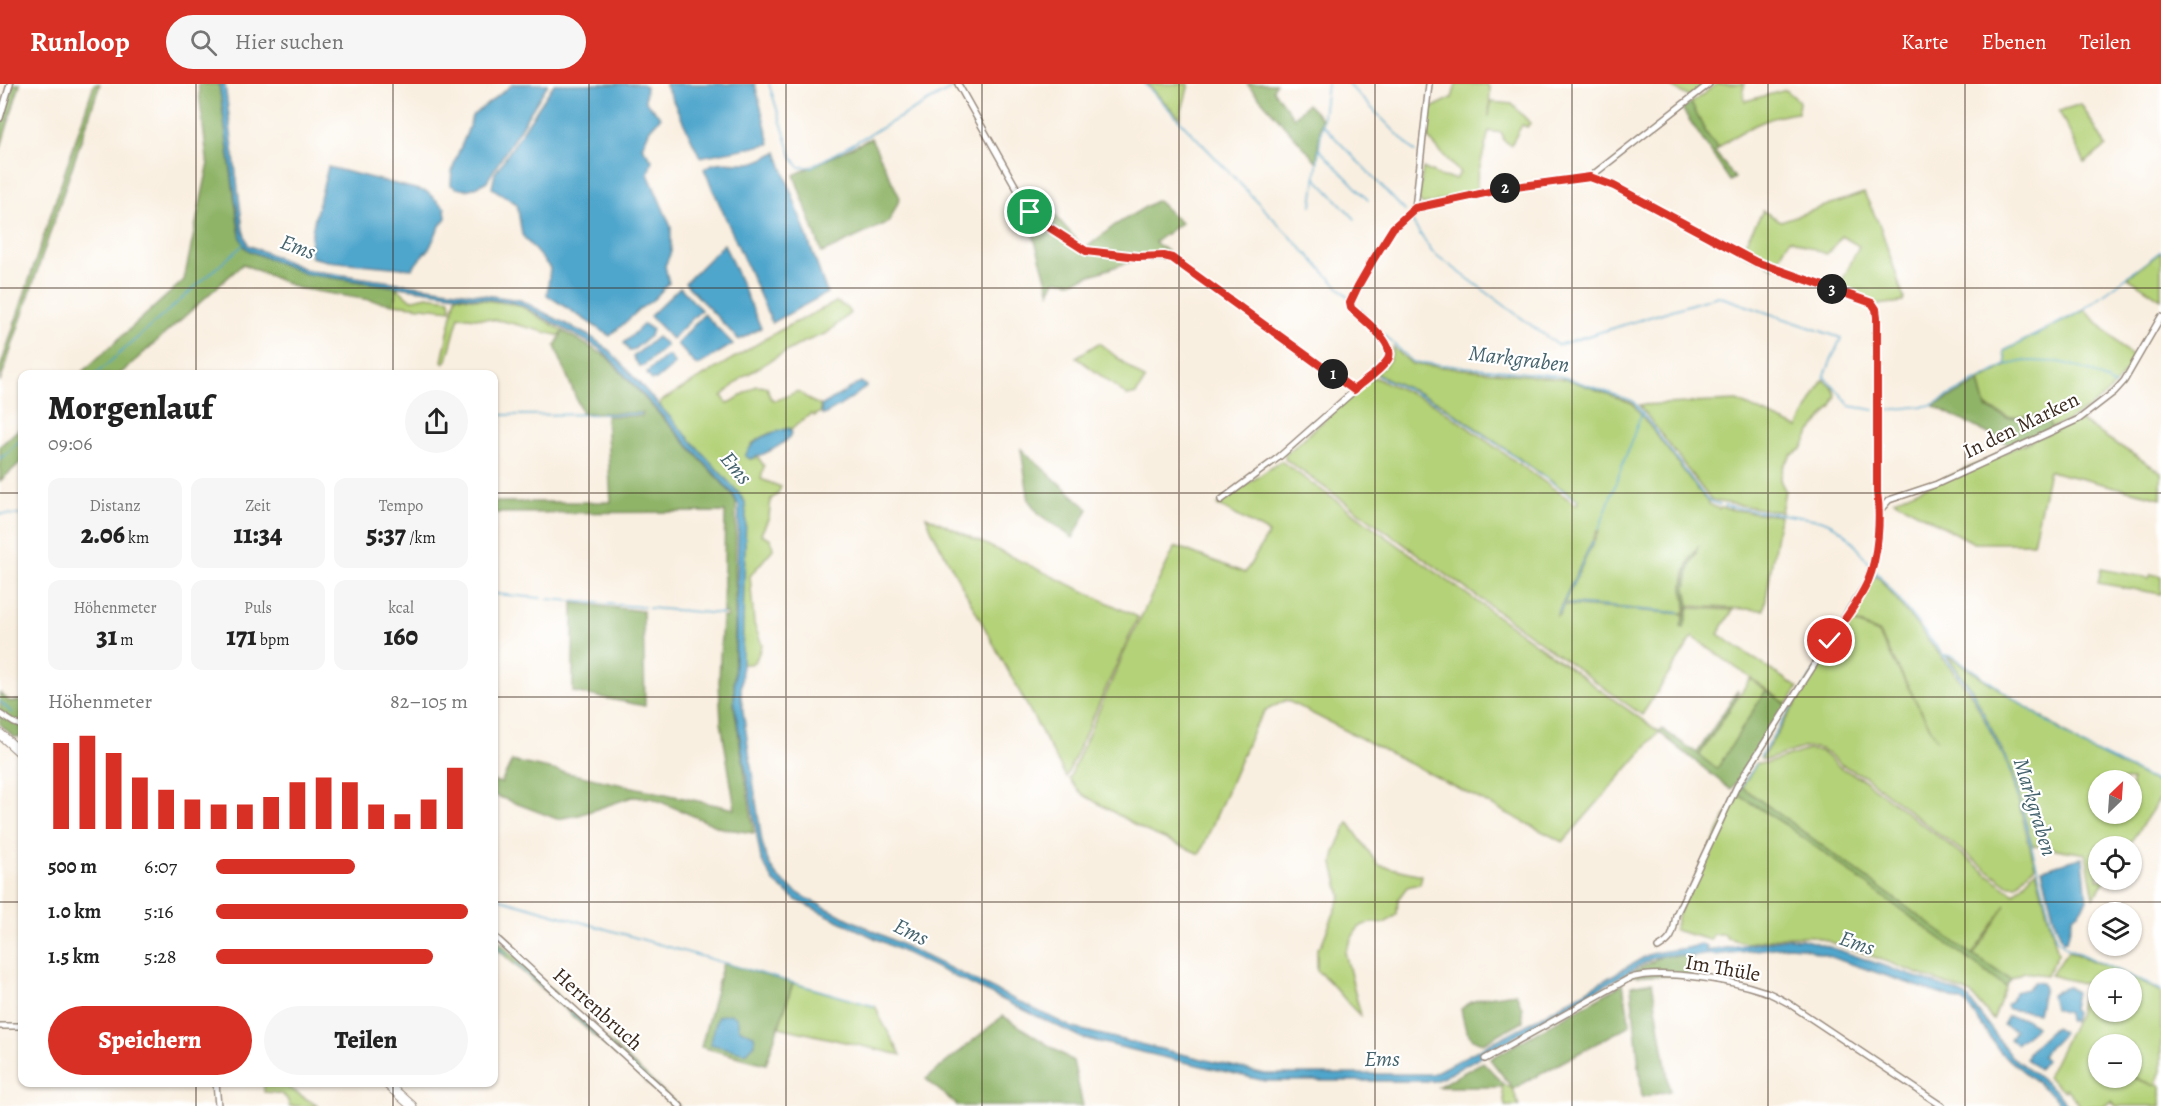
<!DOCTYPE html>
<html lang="de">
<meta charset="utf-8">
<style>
:root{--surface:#fff;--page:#f6f6f6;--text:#222;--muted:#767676;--accent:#d93025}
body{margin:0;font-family:Alegreya,serif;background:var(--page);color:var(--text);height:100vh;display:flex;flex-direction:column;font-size:22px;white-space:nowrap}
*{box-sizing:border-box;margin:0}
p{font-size:20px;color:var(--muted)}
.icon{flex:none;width:33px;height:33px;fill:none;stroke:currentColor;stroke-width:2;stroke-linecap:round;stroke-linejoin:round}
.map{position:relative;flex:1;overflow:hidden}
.side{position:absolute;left:18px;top:286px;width:480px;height:717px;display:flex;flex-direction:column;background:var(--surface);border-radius:12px;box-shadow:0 2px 4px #0004}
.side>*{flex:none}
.needle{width:39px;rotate:25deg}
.tools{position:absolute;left:2088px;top:686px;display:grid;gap:12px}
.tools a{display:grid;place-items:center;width:54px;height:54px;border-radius:50%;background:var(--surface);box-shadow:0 2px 4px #0004;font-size:30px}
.pin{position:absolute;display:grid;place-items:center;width:51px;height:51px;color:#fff;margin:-26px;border:3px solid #fff;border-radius:50%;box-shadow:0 2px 6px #0007}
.km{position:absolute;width:30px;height:30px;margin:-15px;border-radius:50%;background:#222;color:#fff;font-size:16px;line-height:30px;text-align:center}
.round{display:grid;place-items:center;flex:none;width:63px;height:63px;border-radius:32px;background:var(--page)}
.headline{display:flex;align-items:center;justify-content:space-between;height:102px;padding:0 30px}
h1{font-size:33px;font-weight:800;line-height:45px}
.metrics{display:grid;grid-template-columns:repeat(3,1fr);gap:9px;height:102px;padding:6px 30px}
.metrics div{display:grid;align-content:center;border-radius:12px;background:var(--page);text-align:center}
.metrics b{font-size:26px;font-weight:800}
.metrics small{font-size:16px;font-weight:400}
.metrics p{font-size:16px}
.chart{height:168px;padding:12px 30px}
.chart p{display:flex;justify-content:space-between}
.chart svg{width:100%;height:108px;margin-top:6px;stroke:var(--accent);stroke-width:6}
.action{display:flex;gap:12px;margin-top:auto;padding:12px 30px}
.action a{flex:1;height:69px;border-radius:36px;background:var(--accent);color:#fff;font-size:24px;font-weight:800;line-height:69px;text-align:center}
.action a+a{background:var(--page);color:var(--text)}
ul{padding:0 30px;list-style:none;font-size:20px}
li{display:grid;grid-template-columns:96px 72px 1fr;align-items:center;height:45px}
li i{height:15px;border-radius:8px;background:var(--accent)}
header{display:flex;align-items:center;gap:36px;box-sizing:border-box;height:84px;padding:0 30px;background:var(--accent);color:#fff}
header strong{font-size:28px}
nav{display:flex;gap:33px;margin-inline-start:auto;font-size:21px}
.search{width:420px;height:54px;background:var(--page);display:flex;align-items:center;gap:15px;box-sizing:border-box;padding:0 21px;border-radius:33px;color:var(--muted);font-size:22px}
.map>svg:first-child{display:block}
.green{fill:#b4d278;stroke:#787e4b;stroke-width:1.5;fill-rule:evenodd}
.forest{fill:#8fb468;stroke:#656f43;stroke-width:1.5}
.water{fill:#50a6cc;stroke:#466875;stroke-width:1.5}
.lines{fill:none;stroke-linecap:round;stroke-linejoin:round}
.stream{stroke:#50a6cc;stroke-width:1.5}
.minor-casing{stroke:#9a8c7f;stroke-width:8}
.primary-casing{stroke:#9a8c7f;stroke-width:11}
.minor{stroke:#fff;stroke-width:5}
.primary{stroke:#fff;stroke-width:9}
.route-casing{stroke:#fff;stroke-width:12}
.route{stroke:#d93025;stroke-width:8}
.grid{fill:none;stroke:#3b2a1e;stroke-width:1.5;stroke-opacity:0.55}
.labels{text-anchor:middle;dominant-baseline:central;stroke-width:4.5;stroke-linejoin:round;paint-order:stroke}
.street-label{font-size:21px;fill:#3b2a1e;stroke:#fff}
.water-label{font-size:22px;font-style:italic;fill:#44626c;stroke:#fff}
</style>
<header>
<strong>Runloop</strong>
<div class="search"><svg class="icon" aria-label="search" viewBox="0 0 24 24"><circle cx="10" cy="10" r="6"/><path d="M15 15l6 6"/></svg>Hier suchen</div>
<nav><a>Karte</a><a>Ebenen</a><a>Teilen</a></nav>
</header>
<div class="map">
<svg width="2161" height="1022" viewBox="0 0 2161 1022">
<rect width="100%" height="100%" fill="#fff"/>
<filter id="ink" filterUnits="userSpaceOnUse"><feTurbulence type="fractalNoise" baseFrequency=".0167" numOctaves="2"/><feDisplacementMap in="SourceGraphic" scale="12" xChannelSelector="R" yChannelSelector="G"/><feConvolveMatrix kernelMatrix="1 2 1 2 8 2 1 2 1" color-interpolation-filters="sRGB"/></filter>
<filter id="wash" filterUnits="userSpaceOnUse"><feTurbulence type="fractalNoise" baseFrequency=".008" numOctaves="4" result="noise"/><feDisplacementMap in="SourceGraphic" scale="24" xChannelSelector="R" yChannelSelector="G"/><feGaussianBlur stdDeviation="1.35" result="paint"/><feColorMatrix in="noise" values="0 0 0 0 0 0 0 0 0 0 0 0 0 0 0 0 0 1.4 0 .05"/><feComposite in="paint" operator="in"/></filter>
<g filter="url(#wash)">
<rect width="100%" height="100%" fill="#f9efe0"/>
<g class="green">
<polygon points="1147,0 1189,0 1180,34"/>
<polygon points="1456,0 1486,0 1490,4 1489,33 1491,18 1512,20 1530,39 1527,43 1522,41 1511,61 1503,56 1502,49 1489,47 1477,94 1477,108 1423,121 1418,116 1423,84 1442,93 1456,95 1460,89 1427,53 1429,25 1452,14"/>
<polygon points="1666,0 1706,0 1689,13"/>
<path d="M1717 0H1745L1743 6 1745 17 1786 6 1799 17 1798 29C1773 31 1736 47 1718 65L1706 49 1691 19Z"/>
<polygon points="2081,20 2106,62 2085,79 2059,27"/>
<polygon points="1864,109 1880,142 1904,214 1903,218 1875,221 1838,205 1859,162 1842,152 1830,167 1826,170 1790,155 1774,183 1740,168 1763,127 1781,137"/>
<polygon points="2161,168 2161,215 2128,193"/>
<polygon points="396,203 411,216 427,212 450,215 451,226 393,220 396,212"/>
<polygon points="456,212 519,221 563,247 560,252 503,237 459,232 447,276 444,279 442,277"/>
<polygon points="836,218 846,223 850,229 827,249 804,258 773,275 743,293 722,312 727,319 733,317 756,302 767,303 770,313 775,317 798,307 811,317 820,321 821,328 814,332 811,330 791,345 770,349 751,360 750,375 758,373 764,382 761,395 781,403 777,411 771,415 769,433 761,450 771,455 773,465 750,492 754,540 762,561 756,576 751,580 741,580 745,418 660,322 661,317 784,244"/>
<path d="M2085 226 2133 274C2117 309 2085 329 2051 344L2045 331 2008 333 1986 323 1979 297 2006 282 2004 267Z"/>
<polygon points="1099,259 1145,296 1136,310 1128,312 1076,273"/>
<path d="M1393 263 1412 280 1567 295 1632 319 1709 420 1719 425 1721 424 1780 432 1764 526 1689 522 1686 504 1690 481 1699 461C1691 473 1682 490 1683 505 1684 514 1688 520 1684 529L1564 519 1599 447H1597L1557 530V532L1559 531 1564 521 1684 530 1681 543 1684 544 1689 524 1733 526 1718 550 1798 604 1787 620 1693 553 1642 631 1285 375V371L1373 293 1433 319 1577 421 1578 416 1437 317 1376 290C1386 281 1392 276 1393 263Z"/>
<polygon points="1823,295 1832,303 1836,311 1832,322 1810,349 1802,365 1791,371 1784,381 1780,396 1785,406 1781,428 1720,418 1710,415 1639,321 1737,317 1798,344"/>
<polygon points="2079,336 2161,388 2161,414 2049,387 2033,459 1974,459 1894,416"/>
<polygon points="1281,377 1659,648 1563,758 1286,616 1265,627 1254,644 1200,770 1146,747 1082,710 1069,695 1127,562 1172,469 1176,463 1186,466 1245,489 1269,449 1217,421"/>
<polygon points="926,432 1138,533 1066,693 932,447"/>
<polygon points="2101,485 2149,494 2151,490 2161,492 2161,510 2098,499"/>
<polygon points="1876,490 1971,610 2010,685 2035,782 2016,801 2008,801 1936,748 1864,692 1842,681 1821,665 1806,663 1766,676 1761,675 1848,536 1878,549 1937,656 1879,548 1849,535"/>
<path d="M1947 572 1952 574 2060 645 2081 661 2161 701V713L2128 762H2098V795H2106L2094 813 2086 770 2032 761 2013 688 1972 606ZM2098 696H2132V729H2098Z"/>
<polygon points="1750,595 1766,606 1717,685 1699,672"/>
<polygon points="1808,666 1820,667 1841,684 1861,694 2014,810 2036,786 2058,870 2046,891 2024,888 2011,895 1973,872 2006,821 1972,871 1742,703 1757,679 1767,679"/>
<polygon points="1739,711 1786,741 2006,903 1993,936 1971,910 1861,868 1812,852 1789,852 1747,859 1726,854 1725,850 1713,850 1710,856 1674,846 1678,829 1732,720"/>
<path d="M1348 738 1378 781 1422 791 1420 800 1407 803 1398 815 1397 830 1385 839C1357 837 1357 844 1345 868L1361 932C1345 919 1334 898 1317 887V865L1322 859 1341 812 1333 780 1335 768Z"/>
<path d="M2068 867 2123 889 2161 908V987L2156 999 2161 1002V1022H2116L2112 1017 2102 1022H2080L2066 1004 2065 1007 2047 993 2078 931 2085 900 2050 891ZM2098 894H2132V927H2098ZM2098 960H2132V992L2155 1002 2132 993H2098Z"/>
<polygon points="793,899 876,923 879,932 901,971 779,943"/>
<path d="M264 999H281L318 1022H289C288 1008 276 1009 264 1008Z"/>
<polygon points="1504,1000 1513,1005 1519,1022 1505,1022 1502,1003"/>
</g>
<g class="forest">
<polygon points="13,0 20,0 0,66 0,46"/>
<polygon points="94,0 100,0 0,298 0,284"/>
<polygon points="198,0 219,0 239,147 245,163 250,167 306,190 396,203 396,212 393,220 297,204 243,180 119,291 79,291 184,196 208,83"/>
<polygon points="1247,0 1276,0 1273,6 1294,34 1307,20 1321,34 1317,78"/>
<polygon points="1691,19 1706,49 1718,65 1715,68 1735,94 1730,97 1682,25"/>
<polygon points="871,54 900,114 889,138 822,169 794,91"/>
<polygon points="1157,116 1181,139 1155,158 1173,172 1141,171 1086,164 1115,141"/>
<polygon points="1045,120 1082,162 1046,138 1033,126"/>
<polygon points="1031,132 1078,165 1138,175 1071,198 1055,196 1050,208 1029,136"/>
<polygon points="563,247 606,272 731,409 736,419 734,622 754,749 721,744 652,714 632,713 579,731 557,735 494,711 494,697 501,699 512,677 735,725 721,638 719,597 722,533 727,533 727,530 723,529 725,428 494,429 494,418 611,418 606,332 642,332 643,329 582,329 555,262"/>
<polygon points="1979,298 1986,324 2007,334 2045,331 2051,344 2010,361 1934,322"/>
<polygon points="22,342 22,377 0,397 0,362"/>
<polygon points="1021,365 1088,425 1073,454 1040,431 1029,417"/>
<polygon points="1697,468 1690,481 1686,504 1689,522 1684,544 1681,543 1687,523 1683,504 1688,480 1692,472"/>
<polygon points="573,519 643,527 645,622 573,608"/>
<polygon points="1738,606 1737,613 1699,671 1717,685 1766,606 1787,621 1731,706 1659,648 1662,645 1697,669"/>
<polygon points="0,609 9,617 22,617 22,653 14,653 0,640"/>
<polygon points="1742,703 1972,871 2011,895 2006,903 1786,741 1739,711 1731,719 1738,705"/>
<polygon points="494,853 679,1022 673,1022 494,862"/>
<polygon points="1664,871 1692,873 1690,892 1629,892 1629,890"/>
<polygon points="723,879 793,899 766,980 701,963"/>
<polygon points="1652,898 1670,1007 1642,1013 1631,902"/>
<polygon points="1623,900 1630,941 1513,1005 1490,975"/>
<path d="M1516 909 1522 924 1523 937 1483 959C1466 956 1464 941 1461 925 1476 912 1496 912 1516 909Z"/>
<polygon points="1003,932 1073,977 1083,1022 958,1022 926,995"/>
<polygon points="1483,978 1504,1000 1502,1003 1437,1003"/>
</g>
<g class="water">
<path d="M219 0H225L243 146 248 161 307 186 520 216 591 253 609 266 737 407 745 418 746 430 741 613 762 758C769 789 780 798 806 814L1073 944 1265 990H1432L1528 940 1648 871C1666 865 1685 867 1701 860L1707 862 1706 867 1789 854 1802 855 1836 865 1958 908 1968 914 2011 972 2056 1007 2068 1022H2062L2052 1011 2001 969 1969 923 1964 918 1801 863 1789 862 1715 871C1707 869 1703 872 1696 872 1676 873 1671 868 1651 875L1444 993 1434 997H1265L1082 954 796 816 774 798 761 775 736 631 734 615 739 423 733 410 607 271 597 263 525 223 515 219 306 190 250 167 245 163 241 155Z"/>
<path d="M513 0H548L487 97C475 104 464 110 451 101 450 76 467 57 472 32Z"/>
<polygon points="554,0 641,0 646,2 645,17 661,33 650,45 642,63 652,76 648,90 671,143 671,168 665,182 669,199 654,215 640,225 610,252 547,211 550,184 522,151 517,120 492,104 495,89"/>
<polygon points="665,0 755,0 770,60 700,73"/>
<path d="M777 68 827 209 772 239 704 85C716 74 735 80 750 79 759 78 768 72 777 68Z"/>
<path d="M328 83 427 108 445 124 446 134C434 147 436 155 427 168H425L412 185 327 177 311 173C306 157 324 102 328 83Z"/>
<polygon points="724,160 761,244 739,256 685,199"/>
<polygon points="680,203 701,226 672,255 650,232"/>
<polygon points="704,230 733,260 697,282 677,260"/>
<polygon points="644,240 652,245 650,252 632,267 629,267 624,259"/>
<polygon points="657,253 666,260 666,262 643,282 639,282 633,273"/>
<polygon points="666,272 669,272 675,280 656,296 652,296 647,290 647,288"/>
<path d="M861 298 867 302C854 313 839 323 824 331L822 330 821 322Z"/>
<path d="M789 344 792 349C789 359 761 372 750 375L745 372C754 353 770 349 789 344Z"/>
<path d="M2083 774 2087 816 2079 828 2073 832 2067 856 2063 858 2055 838 2042 785C2057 782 2069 775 2083 774Z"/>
<polygon points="2034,898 2042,899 2044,904 2038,929 2007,925 2006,921 2011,917 2015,908 2027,905"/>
<polygon points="2068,903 2076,908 2073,925 2075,929 2073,937 2068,936 2067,929 2054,925 2051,911 2057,907"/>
<polygon points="730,930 737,933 739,945 754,951 755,960 746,969 710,960 718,932"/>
<polygon points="2008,932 2026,935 2036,943 2016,960 2010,955 2015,946 2003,941"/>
<path d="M2055 943 2063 948C2058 957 2045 965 2042 972L2046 976 2039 985 2026 975 2028 968Z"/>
</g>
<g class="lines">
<g class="stream">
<polyline points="769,0 792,73 799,83 811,83 956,2"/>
<polyline points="1145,0 1350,215"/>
<polyline points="1348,0 1415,68"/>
<polyline points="1323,41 1405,127"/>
<polyline points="1319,65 1368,116"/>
<polyline points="1316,94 1355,135"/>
<polyline points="1312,122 1327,0"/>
<polyline points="1409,133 1432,168 1558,261 1718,212 1841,254 1824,293 1834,302 1850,322 1874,326"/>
<polyline points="1356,221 1375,242"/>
<polyline points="1383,250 1413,278 1561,292 1633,317 1707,416 1720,421"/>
<polyline points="2006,280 2004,267 2080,228 2161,167"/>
<polyline points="95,291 244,160"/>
<polyline points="1378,292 1436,318 1577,416"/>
<polyline points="1879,327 1932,321 2006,281 2025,277 2059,278 2071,281 2092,288 2115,302"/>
<polyline points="494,331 641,330"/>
<polyline points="0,375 22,355"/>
<path d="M1724 422 1821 436C1847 445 1853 459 1870 480"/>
<polyline points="0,430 22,431"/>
<polyline points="1599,445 1642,328"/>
<polyline points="1875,486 1971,606 2012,688 2056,855 2067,864 2161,906"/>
<polyline points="494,510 541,514"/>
<polyline points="547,515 644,523"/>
<polyline points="1568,520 1680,529"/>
<polyline points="649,524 723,530"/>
<polyline points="1558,530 1593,457"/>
<polyline points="1944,571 1953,572 2081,661 2161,700"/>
<polyline points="0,617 12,629"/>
<polyline points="1760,673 1876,489"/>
<polyline points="1738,708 1756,680"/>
<polyline points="494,813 874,922"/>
<polyline points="494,859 507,871"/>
<polyline points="516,879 676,1022"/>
</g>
</g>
</g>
<g filter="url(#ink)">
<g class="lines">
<g class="minor-casing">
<g id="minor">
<polyline points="958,0 1030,128 1047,142 1086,167 1138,173 1172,174 1354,306"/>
<polyline points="0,34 10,0"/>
<polyline points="1590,93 1709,0"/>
<path d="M1415 124 1508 104 1590 93 1614 102 1756 178 1872 219 1876 225 1877 408C1882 438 1877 470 1867 498L1737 702 1676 831C1673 848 1674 855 1658 864"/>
<path d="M1221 416 1279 373 1388 277C1396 256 1365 238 1351 224 1349 211 1384 154 1395 143 1401 136 1408 130 1415 124L1429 0"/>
<polyline points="1880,426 1889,416 1937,400 2079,335 2114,308 2124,297 2161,233"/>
<polyline points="0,630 14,639 22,642"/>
<polyline points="494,852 680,1022"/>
<polyline points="0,942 22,942"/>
<path d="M1485 975 1628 895C1658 884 1731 896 1763 907 1771 909 1780 915 1788 919L1942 1022"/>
<polyline points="216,999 218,1022"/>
</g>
</g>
<g class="primary-casing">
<g id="primary">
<polyline points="0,650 22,670"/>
<polyline points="386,999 412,1022"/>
</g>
</g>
<use href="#minor" class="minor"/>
<use href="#primary" class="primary"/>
</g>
</g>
<g class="lines" filter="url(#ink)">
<g class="route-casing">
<path id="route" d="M1030 128 1047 142 1086 167 1138 173 1164 172 1172 174 1354 306C1364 297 1378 289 1386 278 1401 262 1362 235 1351 224L1350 219 1358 202 1373 176 1393 144 1415 124 1508 104 1590 93 1614 102 1756 178 1872 219 1876 225 1877 233V408C1881 434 1878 473 1868 497 1859 518 1842 538 1830 557"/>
</g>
<use href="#route" class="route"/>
</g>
<path class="grid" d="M196 0V291M393 0V291M589 0V1022M786 0V1022M982 0V1022M1179 0V1022M1375 0V1022M1572 0V1022M1768 0V1022M1965 0V1022M0 204H2161M0 409H22M494 409H2161M0 613H22M494 613H2161M0 818H22M494 818H2161M196 999V1022M393 999V1022"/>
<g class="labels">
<g class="street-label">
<text transform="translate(2021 341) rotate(-26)">In den Marken</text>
<text transform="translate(1723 884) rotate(10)">Im Thüle</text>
<text transform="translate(598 925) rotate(42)">Herrenbruch</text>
</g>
<g class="water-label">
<text transform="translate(298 163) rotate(20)">Ems</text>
<text transform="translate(1519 275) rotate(7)">Markgraben</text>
<text transform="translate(736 384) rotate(50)">Ems</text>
<text transform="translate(2035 723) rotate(73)">Markgraben</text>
<text transform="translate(911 848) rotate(26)">Ems</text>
<text transform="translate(1857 859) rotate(19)">Ems</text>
<text x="1382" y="975">Ems</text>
</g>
</g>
</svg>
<div class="tools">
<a><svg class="needle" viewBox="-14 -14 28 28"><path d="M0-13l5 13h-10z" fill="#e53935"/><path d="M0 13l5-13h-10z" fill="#767676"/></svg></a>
<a><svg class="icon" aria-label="locate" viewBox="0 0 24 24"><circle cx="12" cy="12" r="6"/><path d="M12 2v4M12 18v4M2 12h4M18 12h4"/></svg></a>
<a><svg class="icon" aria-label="layers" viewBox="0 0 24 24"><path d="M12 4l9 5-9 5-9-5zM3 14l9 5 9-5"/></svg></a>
<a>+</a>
<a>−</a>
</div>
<div class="pin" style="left:1030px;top:128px;background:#1e9e55"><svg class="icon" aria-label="arrive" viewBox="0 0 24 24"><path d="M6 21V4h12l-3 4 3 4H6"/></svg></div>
<div class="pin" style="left:1830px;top:557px;background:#d93025"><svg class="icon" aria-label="check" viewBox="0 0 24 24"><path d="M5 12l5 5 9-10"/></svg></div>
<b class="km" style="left:1333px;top:290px">1</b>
<b class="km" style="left:1505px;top:104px">2</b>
<b class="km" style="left:1832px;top:205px">3</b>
<section class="side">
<div class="headline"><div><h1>Morgenlauf</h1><p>09:06</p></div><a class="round"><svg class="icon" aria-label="share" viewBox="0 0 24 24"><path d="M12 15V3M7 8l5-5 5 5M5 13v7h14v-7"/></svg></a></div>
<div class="metrics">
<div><p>Distanz</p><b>2.06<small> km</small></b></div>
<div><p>Zeit</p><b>11:34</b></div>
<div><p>Tempo</p><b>5:37<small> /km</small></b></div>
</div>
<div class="metrics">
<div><p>Höhenmeter</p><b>31<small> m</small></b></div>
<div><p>Puls</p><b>171<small> bpm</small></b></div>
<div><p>kcal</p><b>160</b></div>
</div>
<div class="chart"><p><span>Höhenmeter</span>82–105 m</p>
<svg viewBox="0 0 160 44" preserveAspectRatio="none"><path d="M5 44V9M15 44V6M25 44V13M35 44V23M45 44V28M55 44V32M65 44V34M75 44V34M85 44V31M95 44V25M105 44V23M115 44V25M125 44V34M135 44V38M145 44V32M155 44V19"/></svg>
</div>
<ul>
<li><b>500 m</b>6:07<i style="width:55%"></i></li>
<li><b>1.0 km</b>5:16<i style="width:100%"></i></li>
<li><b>1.5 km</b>5:28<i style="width:86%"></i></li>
</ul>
<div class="action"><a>Speichern</a><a>Teilen</a></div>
</section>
</div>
